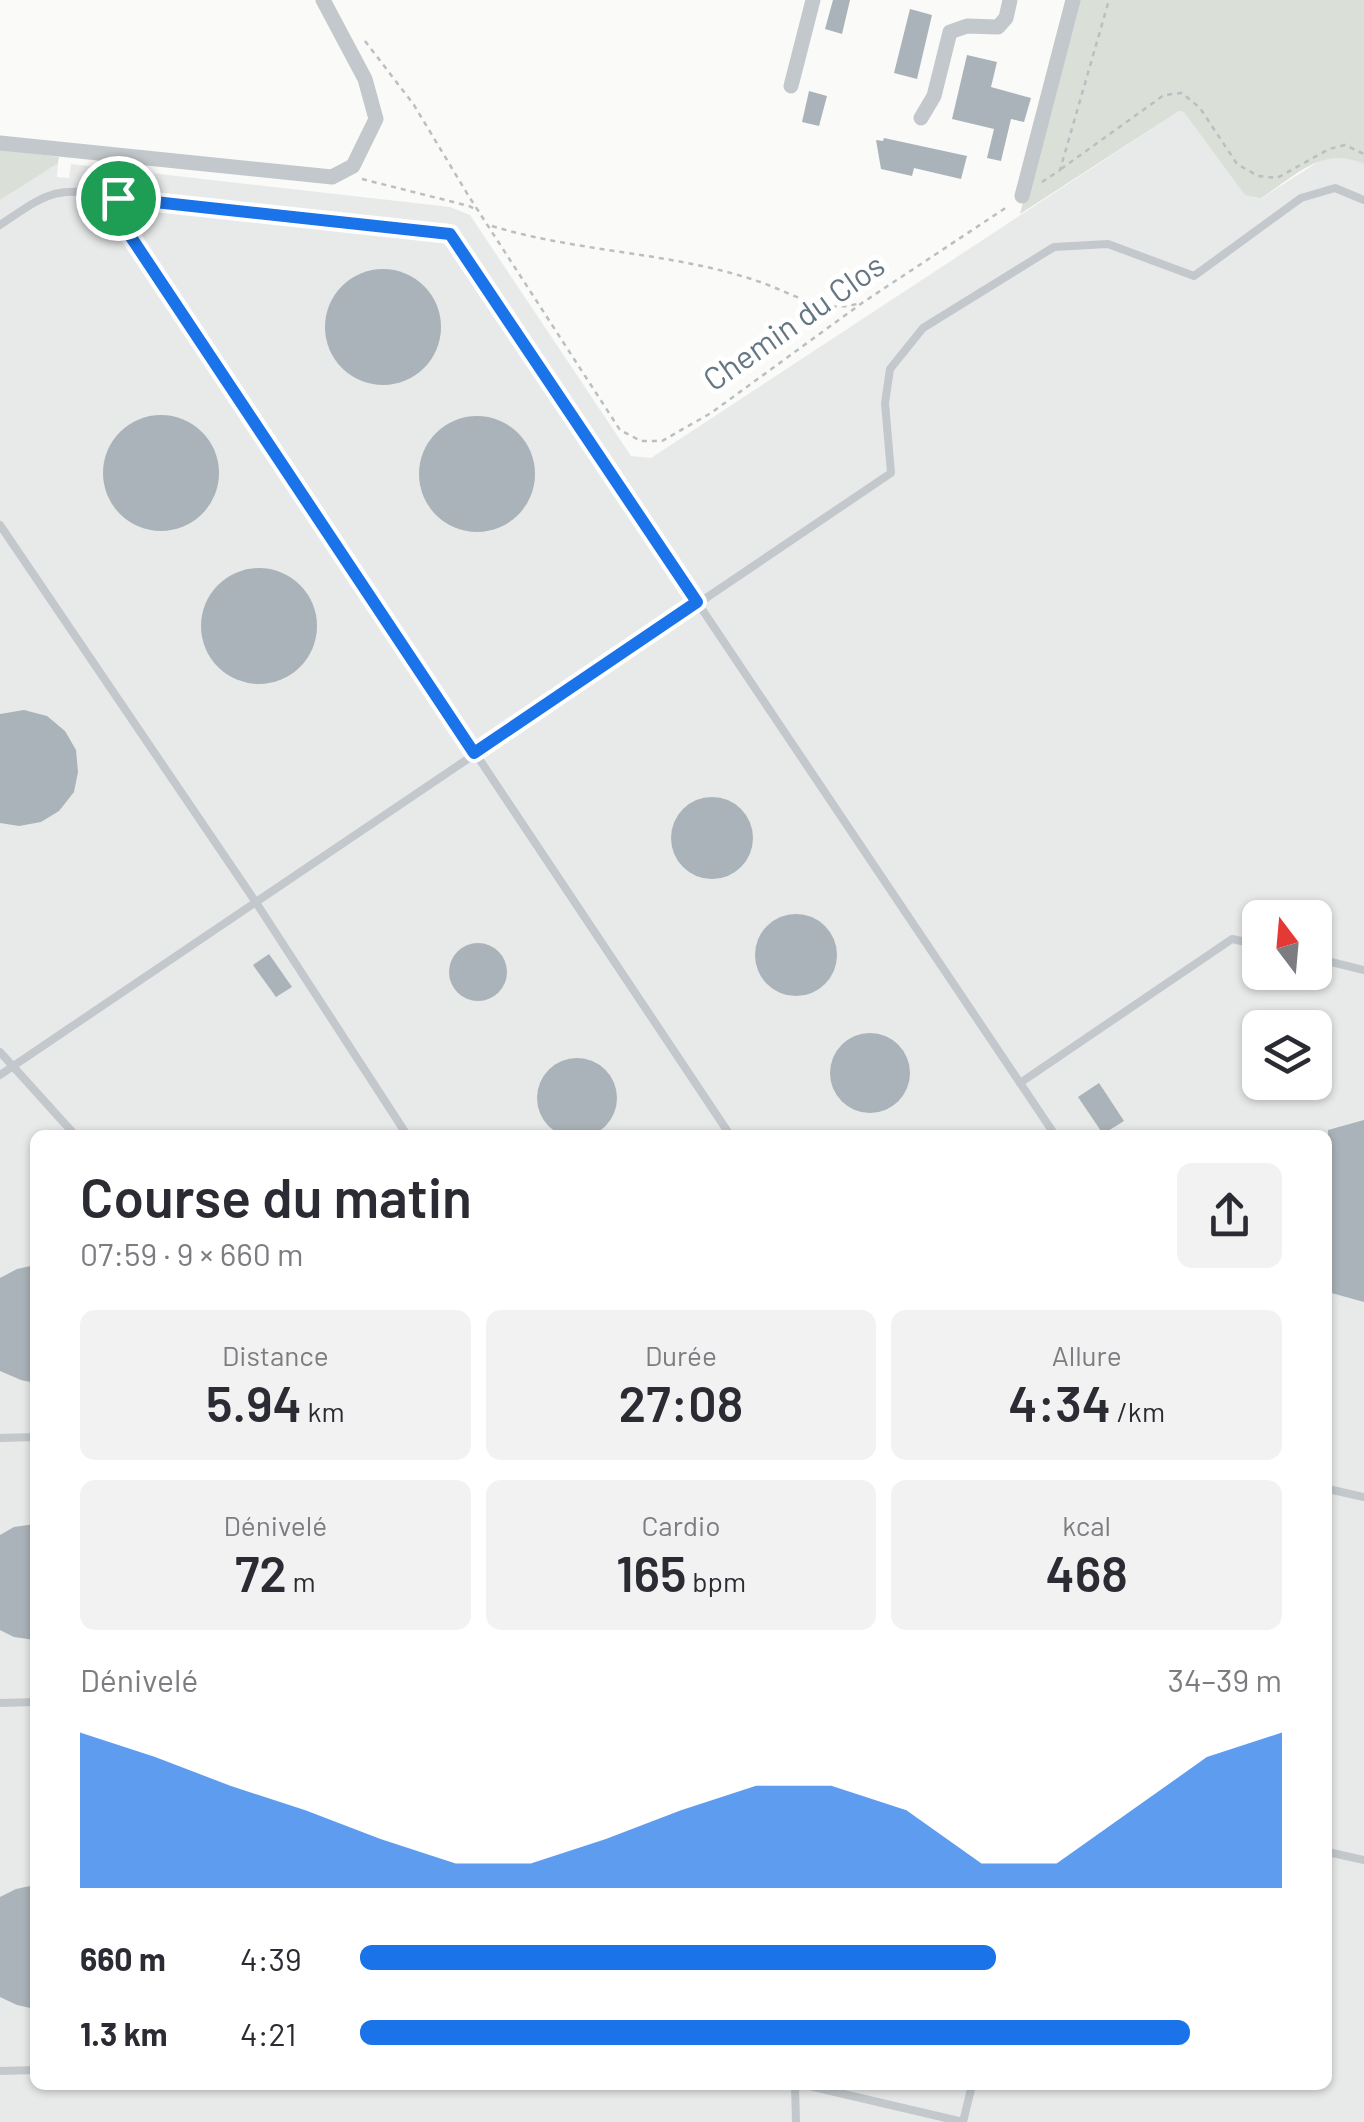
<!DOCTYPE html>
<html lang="fr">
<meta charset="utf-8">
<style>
:root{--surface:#fff;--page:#f2f2f3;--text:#2b2b33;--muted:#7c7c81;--accent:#1a73e8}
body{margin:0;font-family:Barlow,sans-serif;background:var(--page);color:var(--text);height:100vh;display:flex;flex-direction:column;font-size:38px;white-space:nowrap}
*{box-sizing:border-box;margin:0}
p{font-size:32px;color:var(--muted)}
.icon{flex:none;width:55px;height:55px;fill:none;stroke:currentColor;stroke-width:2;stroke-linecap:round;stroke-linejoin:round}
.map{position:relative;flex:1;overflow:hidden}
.sheet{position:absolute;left:30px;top:1130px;width:1302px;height:960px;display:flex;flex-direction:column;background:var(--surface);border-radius:15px;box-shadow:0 2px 8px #0004}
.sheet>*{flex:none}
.needle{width:65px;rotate:344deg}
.fabs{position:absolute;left:1242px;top:900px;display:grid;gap:20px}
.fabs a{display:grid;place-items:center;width:90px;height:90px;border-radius:15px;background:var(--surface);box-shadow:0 2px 8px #0004;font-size:50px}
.pin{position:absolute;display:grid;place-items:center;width:85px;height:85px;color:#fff;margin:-42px;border:5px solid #fff;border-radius:50%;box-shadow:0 2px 10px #0007}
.round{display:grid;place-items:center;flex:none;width:105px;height:105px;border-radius:15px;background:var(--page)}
.overview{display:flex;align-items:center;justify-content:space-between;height:170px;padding:0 50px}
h1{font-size:55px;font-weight:600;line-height:75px}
.figures{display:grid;grid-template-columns:repeat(3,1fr);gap:15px;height:170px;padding:10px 50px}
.figures div{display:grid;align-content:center;border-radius:15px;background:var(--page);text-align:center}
.figures b{font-size:50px;font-weight:600}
.figures small{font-size:28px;font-weight:400}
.figures p{font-size:28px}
.chart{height:280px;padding:20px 50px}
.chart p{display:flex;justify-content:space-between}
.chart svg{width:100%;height:180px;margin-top:10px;fill:var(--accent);opacity:.7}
ul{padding:0 50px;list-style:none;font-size:32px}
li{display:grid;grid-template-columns:160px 120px 1fr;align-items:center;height:75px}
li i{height:25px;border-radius:12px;background:var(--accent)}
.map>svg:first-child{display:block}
.built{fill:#e8e9e9;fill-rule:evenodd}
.green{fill:#dadfd7}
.building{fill:#aab3b9}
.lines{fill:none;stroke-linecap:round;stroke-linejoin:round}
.path{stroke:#bbbfc2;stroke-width:2.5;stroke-dasharray:5 5;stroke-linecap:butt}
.service{stroke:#c3c8cc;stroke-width:8}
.minor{stroke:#c3c8cc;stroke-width:15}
.route-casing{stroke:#fff;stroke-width:20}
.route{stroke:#1a73e8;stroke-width:12}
.labels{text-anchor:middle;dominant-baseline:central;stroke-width:10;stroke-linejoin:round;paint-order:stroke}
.street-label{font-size:32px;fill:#657683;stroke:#fff}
</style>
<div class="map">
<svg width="1364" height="2122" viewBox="0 0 1364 2122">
<rect width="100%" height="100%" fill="#fafaf8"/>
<path class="built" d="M1179 111 1184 112 1262 198 1324 158 1345 155 1364 164V2122H0V200L55 163H58L57 177 69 178 71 164 450 207 470 215 631 456 651 458ZM1260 918H1315V972H1260ZM1260 1028H1315V1082H1260ZM35 1135H1328V2085H35Z"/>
<g class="green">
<path d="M1075 0H1364V164C1322 145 1296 176 1261 198L1245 195 1184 112 1179 111 1020 214Z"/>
<polygon points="0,149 59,157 58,163 0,200"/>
</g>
<g class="building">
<polygon points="833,0 850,0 842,34 825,29"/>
<polygon points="910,9 932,15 917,79 894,73"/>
<polygon points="967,55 997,62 991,87 1031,98 1024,122 1011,119 1001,161 987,158 994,129 952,119"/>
<polygon points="809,91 827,96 819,126 802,122"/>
<polygon points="884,138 967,156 961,179 914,168 912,176 881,169 876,140 883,141"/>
<circle cx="383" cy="327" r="58"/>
<circle cx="161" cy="473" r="58"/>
<circle cx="477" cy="474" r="58"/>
<circle cx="259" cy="626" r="58"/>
<polygon points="24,710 47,716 65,731 76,750 78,772 74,792 59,811 41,822 19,826 0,823 0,714"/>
<circle cx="712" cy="838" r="41"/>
<circle cx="796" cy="955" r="41"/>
<circle cx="478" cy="972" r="29"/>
<polygon points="269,954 292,987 276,997 253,965"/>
<circle cx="870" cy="1073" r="40"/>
<circle cx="577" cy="1098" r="40"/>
<polygon points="1099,1083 1124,1121 1103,1134 1078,1097"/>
<polygon points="1364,1120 1364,1302 1328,1292 1328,1130"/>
<polygon points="35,1265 35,1383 21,1380 0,1371 0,1278 17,1269"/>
<polygon points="35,1524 35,1640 14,1637 0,1630 0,1535 14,1527"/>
<polygon points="35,1885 35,2009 17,2005 0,1997 0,1897 16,1889"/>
</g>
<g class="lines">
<g class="path">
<polyline points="365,41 414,105 468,195 620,430 641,441 662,441 711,413 862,303 1007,207"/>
<polyline points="1061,169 1164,95 1182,93 1200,108 1237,164 1258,176 1277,178 1329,149 1345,145 1364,154"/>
<polyline points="362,179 469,206 479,211"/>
<polyline points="1042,182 1060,170 1109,0"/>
<path d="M492 226C580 253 676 252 763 283 795 295 822 313 857 304"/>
</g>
<g class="service">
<path d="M0 225C50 191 57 185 117 198"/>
<polyline points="0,525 255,901 407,1135"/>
<polyline points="1315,958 1364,970"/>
<polyline points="0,1052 75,1135"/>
<polyline points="0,1075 891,473 885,403 890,369 923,328 1054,247 1108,244 1194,276 1301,198 1335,188 1364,200"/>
<polyline points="1020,1083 1232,939 1260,945"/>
<polyline points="730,1135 119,219 117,198 450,234 1055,1135"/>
<polyline points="0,1438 35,1437"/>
<polyline points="1328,1489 1364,1497"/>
<polyline points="0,1703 35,1702"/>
<polyline points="1328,1852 1364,1860"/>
<polyline points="0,2071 35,2070"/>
<polyline points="795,2085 796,2122"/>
<polyline points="805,2085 963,2122"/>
<polyline points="963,2122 972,2085"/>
</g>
<g class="minor">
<polyline points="791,86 813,0"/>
<polyline points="921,118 934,96 950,32 967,26 998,27 1006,18 1010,0"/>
<polyline points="0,143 332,177 353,166 376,119 365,79 323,0"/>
<polyline points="1022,196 1073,0"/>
</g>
</g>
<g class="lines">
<g class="route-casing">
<polygon id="route" points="118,198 450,234 697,602 474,753 119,219"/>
</g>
<use href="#route" class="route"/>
</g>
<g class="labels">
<g class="street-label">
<text transform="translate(793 321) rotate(-35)">Chemin du Clos</text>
</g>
</g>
</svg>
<div class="fabs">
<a><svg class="needle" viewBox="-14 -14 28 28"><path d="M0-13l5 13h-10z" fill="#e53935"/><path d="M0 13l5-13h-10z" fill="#7c7c81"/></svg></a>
<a><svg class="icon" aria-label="layers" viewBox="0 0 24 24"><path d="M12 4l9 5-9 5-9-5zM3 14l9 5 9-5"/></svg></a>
</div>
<div class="pin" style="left:118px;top:198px;background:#1e9e55"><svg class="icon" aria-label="arrive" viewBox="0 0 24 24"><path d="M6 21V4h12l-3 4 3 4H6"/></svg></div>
<section class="sheet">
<div class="overview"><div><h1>Course du matin</h1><p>07:59 · 9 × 660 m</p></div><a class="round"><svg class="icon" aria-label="share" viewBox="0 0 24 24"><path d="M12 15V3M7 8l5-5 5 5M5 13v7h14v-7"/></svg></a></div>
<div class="figures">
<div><p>Distance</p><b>5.94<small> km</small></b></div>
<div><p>Durée</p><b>27:08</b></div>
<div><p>Allure</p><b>4:34<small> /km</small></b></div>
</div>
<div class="figures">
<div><p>Dénivelé</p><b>72<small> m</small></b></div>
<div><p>Cardio</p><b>165<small> bpm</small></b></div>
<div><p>kcal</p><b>468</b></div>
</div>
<div class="chart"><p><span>Dénivelé</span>34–39 m</p>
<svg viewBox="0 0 160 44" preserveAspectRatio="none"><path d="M0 44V6L10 12L20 19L30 25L40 32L50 38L60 38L70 32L80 25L90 19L100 19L110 25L120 38L130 38L140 25L150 12L160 6V44z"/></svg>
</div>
<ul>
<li><b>660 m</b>4:39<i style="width:69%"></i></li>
<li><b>1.3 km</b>4:21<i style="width:90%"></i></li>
</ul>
</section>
</div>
